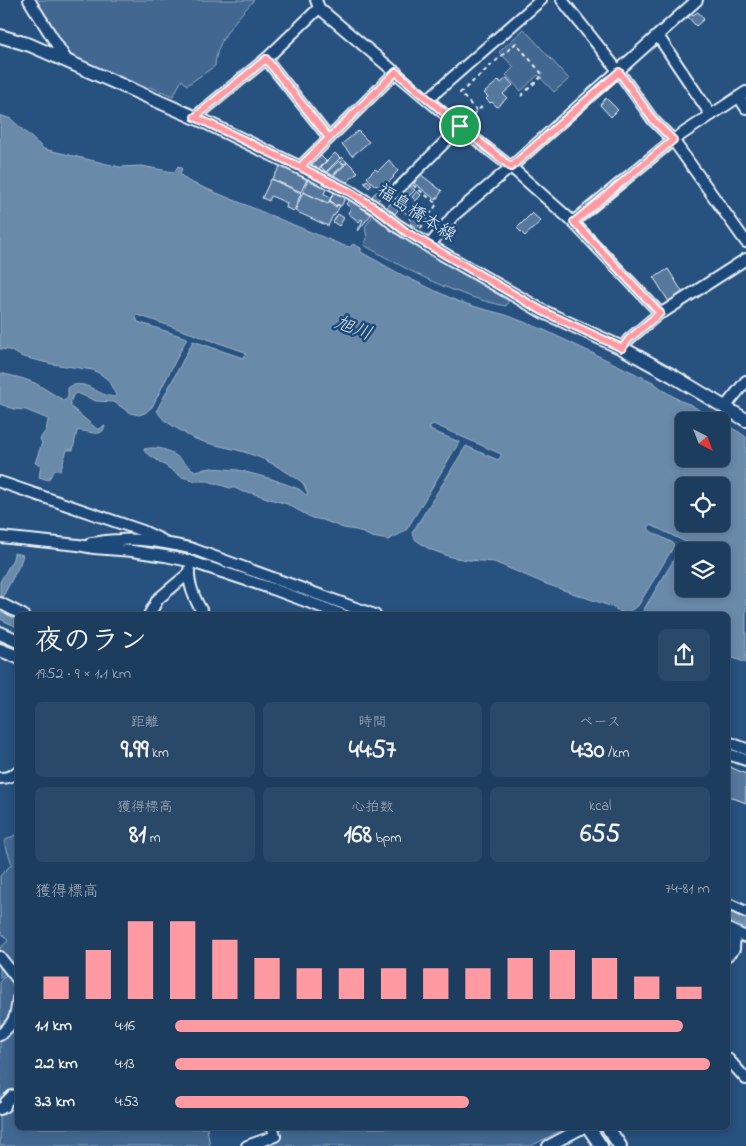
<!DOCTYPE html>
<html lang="ja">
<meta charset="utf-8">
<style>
:root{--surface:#1d3d5f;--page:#2a4868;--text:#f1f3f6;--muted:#a0aebd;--line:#3b5674;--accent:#ff9aa2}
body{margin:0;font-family:"Indie Flower","Klee One",sans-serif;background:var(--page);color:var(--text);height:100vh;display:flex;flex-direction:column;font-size:19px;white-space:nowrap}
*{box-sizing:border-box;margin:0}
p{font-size:16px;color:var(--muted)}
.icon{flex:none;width:28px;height:28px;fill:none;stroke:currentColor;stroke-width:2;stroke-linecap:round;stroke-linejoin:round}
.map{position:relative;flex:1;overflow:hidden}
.details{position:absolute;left:15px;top:612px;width:715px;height:518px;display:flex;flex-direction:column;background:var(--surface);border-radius:8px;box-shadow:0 2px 8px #0003,0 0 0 1px var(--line)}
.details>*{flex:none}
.needle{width:32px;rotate:138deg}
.fabs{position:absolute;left:675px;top:412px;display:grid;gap:10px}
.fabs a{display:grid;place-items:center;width:55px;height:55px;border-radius:8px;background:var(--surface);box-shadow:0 2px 8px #0003,0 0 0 1px var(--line);font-size:25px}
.pin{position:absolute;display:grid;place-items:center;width:42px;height:42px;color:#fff;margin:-21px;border:2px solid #fff;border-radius:50%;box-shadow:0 1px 5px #0007}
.round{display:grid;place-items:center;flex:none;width:52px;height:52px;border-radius:8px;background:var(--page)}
.headline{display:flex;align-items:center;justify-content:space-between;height:85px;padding:0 20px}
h1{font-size:28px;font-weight:700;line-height:38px}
.metrics{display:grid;grid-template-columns:repeat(3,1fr);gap:8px;height:85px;padding:5px 20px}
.metrics div{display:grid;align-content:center;border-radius:8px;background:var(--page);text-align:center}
.metrics b{font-size:25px;font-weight:700}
.metrics small{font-size:14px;font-weight:400}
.metrics p{font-size:14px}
.chart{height:140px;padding:10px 20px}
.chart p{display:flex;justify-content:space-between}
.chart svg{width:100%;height:90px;margin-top:5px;stroke:var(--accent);stroke-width:6}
ul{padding:0 20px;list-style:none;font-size:16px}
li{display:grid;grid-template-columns:80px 60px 1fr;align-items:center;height:38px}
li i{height:12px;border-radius:6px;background:var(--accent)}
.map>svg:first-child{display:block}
.green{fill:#436891;stroke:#96acc4}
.water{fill:#6b8aaa;stroke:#9db3c9;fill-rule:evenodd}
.building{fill:#57789d;stroke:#e8f1f8}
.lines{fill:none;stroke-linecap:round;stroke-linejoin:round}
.minor-casing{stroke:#e8f1f8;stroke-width:14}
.major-casing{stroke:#e8f1f8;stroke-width:16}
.path{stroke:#e8f1f8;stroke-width:2;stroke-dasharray:4 4;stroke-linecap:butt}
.minor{stroke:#1f4a7a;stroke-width:10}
.major{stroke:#1f4a7a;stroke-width:12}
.route-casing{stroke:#fff;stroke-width:10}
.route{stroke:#ff9aa2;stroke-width:6}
.labels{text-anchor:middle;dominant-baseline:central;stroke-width:5;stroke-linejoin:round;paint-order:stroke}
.street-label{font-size:18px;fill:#e8f1f8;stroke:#1f4a7a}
.water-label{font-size:19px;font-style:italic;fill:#d5e2ec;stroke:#1f4a7a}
</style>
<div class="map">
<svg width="746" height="1146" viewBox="0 0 746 1146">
<rect width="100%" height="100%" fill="#27517f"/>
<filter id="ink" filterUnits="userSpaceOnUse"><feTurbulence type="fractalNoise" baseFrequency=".02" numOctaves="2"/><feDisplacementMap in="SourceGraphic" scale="10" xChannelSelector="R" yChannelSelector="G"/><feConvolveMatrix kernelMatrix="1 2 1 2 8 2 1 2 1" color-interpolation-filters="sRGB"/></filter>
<g filter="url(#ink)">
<g class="green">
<path d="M36 0H254C237 19 216 39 215 66L187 85 182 80 173 96 150 87 145 88 73 58Z"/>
<polygon points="524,29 569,79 554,92 538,75 521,91 506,75 514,67 499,52"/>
<path d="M376 211 393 232 509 300 506 306C455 296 409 271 364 245L367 238 365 227Z"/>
<polygon points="17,834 17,968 15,966 6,972 0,978 0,948 8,941 0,931 0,876 12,864 4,841"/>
<polygon points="13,970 18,972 18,1128 207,1128 210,1146 0,1146 0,981 7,974"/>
<polygon points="276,1128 565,1128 531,1146 263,1146 278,1139"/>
</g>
<g class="water">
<path d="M0 115 11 119 44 149 120 167 142 166 173 172 175 171 178 166 182 168 180 174 188 181 342 245 350 247 353 244 361 248V252L402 275 457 301 483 309 506 315 542 329 653 382 666 392 681 401 692 405 706 415 715 418 720 421H684V459H721V422L739 432 746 437V663L728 656V615L641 614 681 548 688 551H684V589H721V551H704L651 525 648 527 650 531 673 543 674 546 638 606 626 613 621 612 610 606 546 584 494 562 468 560 451 557 429 549 416 540 412 533 466 446 498 460 501 456V454L433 424 430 426V430L457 441 459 442 458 444 407 529 402 533 388 540 372 537 356 530 343 528 323 520 312 518 287 504 273 500 252 493 243 492 235 488H230L208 481H195L182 477 145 452 144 449C169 444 177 458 195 471L211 468 238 470 272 479 299 489 306 495 308 494 304 485 302 482C286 471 268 460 250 454 231 447 212 446 193 438 186 435 180 430 173 426 167 422 160 418 157 410L193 341 243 358 246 354 245 352 138 315 136 317 138 322 187 338 152 407 145 413 139 415 130 413 114 402 96 401 77 393 74 394C72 398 69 403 71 407L97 429H100L103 426H105C102 440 87 429 77 431L73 450H67L60 471 55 470 48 480 39 477 41 465 35 463 42 443 40 439 46 430 48 421V419L26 410 14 409 0 404V373L21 378 35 383 63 400H66L68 397V387C88 378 96 396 115 397L116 395 108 380 102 375 93 370 79 368 52 364 23 357 9 350 0 349ZM721 486V524H684V486Z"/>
<polygon points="14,553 23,555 20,564 0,602 0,582 13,559"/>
<polygon points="0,608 17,617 17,627 0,619"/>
<polygon points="728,911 746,919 746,928 728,920"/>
</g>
<g class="building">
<polygon points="698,12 704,19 696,26 688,17 692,14 693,15"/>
<polygon points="507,78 513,85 503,94 507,98 497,107 492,102 490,103 486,99 488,97 484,93 499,80 501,83"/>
<polygon points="606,98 618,110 611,117 600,105"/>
<polygon points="358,131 369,142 352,156 342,144"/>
<polygon points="317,152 326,161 318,170 312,167 311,162"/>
<polygon points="335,153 340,158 326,172 321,167"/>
<polygon points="342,157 347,162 344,164 340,160"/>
<polygon points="389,160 398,171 393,176 394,177 388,183 387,181 379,188 376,185 375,186 367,177 375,169 378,171"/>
<polygon points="339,161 344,165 330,177 326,173"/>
<polygon points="348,162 358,172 344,185 334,175"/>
<polygon points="282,164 308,177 301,192 272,179"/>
<polygon points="420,174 442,191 436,200 414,183"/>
<polygon points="309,177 327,186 324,194 331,197 328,203 303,192"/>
<polygon points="271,179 301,193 294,211 286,208 287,203 271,196 269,201 262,198"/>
<polygon points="367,180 372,185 369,188 364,182"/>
<polygon points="409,185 415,190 407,198 402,193"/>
<polygon points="335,191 346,197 341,206 337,204 336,206 330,200"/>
<polygon points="378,191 383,196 377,201 372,196"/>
<polygon points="417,191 421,195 416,201 412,197"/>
<polygon points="303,192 328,204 330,201 332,203 332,204 336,207 338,205 340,206 334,216 333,215 328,226 295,211"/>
<polygon points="399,196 401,198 399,200 403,203 395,214 392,211 390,212 386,208"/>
<polygon points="352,197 373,212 358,231 357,230 362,224 361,223 363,220 361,219 359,222 348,213 351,208 346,204"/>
<polygon points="404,204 412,210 408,215 401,209"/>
<polygon points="415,209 426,216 418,227 410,224 412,221 409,219"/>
<polygon points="532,213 541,221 525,236 517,228"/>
<polygon points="338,214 344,218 339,226 333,222"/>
<polygon points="668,269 683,293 669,302 654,278"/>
<polygon points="728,766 746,774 746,803 728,796"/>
</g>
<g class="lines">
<g class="minor-casing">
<g id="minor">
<polyline points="29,0 67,61"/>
<polyline points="316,0 319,8 460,127 511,167 573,222 660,313"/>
<polyline points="562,0 619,72 653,120 673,140 746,242"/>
<polyline points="658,36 711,115"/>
<polyline points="266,59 329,138"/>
<polyline points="739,97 746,108"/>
<polyline points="428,99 541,0"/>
<polyline points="195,117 266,59 319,8"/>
<polyline points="300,167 396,72"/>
<polyline points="393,194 460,127"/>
<polyline points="573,222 673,140 746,92"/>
<polyline points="429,246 453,216 511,167 697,0"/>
<polyline points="622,348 629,339 660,313 665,311 746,259"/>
<polyline points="725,407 746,381"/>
<polyline points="0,482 143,531 162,540"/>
<polyline points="0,537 78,545 94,548 132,551 165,556 189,561 273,589 343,615"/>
<path d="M91 543C100 542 109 540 119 540 143 538 166 543 190 548L375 615"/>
<path d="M189 570C188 585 196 602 204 615"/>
<polyline points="0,603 23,615"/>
<polyline points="149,615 158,599 189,573"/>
<polyline points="728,742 746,749"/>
<polyline points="728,754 746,760"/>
<path d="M0 778C7 778 13 776 18 771"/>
<polyline points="728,904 746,912"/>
<polyline points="728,929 746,937"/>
<polyline points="728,955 734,949 735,933"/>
<polyline points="0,957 18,980"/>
<path d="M0 1035C14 1023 16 1018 18 999"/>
<polyline points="728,1059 746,1079"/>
<polyline points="0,1109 5,1106 6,1102 12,1096 18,1095"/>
<polyline points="247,1146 275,1136 273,1128"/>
<polyline points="548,1146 582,1128"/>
</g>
</g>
<g class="major-casing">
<g id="major">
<polyline points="0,36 30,45 203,121 350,192 377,209 396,225 429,246 544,312 622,348 673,376 746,420"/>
<polyline points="0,633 18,641"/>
<polyline points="0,650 18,657"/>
<polyline points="589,1128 601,1146"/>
<polyline points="608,1128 620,1146"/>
</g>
</g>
<g class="path">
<polyline points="477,111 460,93 516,43 543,75 521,96 518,93"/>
<polyline points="467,120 485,104"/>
<polyline points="413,185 437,204 420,229"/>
</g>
<use href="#minor" class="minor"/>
<use href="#major" class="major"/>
</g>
</g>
<g class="lines" filter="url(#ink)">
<g class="route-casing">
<polyline id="route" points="460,126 396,72 300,167 195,117 266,59 329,138 300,167 350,192 377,209 406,232 544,312 622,348 629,339 660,313 574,222 673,140 653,120 619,72 511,167 460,126"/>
</g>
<use href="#route" class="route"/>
</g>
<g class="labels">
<g class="street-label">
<text transform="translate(416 214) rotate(33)">福島橋本線</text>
</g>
<g class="water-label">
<text transform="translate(353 329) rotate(21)">旭川</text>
</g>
</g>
</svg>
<div class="fabs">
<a><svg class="needle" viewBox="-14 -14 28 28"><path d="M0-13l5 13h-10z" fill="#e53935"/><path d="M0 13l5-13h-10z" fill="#a0aebd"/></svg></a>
<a><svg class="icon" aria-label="locate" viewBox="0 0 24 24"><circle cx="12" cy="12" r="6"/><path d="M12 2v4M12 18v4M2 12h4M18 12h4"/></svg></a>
<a><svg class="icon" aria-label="layers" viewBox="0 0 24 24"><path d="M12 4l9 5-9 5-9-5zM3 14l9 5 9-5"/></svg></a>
</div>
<div class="pin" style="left:460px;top:126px;background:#1e9e55"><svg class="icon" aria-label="arrive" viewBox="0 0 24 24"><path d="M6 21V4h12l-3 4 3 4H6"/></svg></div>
<section class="details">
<div class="headline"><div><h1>夜のラン</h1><p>19:52 · 9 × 1.1 km</p></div><a class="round"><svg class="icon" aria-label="share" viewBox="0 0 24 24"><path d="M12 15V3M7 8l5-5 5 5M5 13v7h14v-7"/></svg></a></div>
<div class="metrics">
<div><p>距離</p><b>9.99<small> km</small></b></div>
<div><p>時間</p><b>44:57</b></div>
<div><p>ペース</p><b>4:30<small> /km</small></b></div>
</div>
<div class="metrics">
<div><p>獲得標高</p><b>81<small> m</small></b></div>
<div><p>心拍数</p><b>168<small> bpm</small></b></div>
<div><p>kcal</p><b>655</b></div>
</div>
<div class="chart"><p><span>獲得標高</span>74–81 m</p>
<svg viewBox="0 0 160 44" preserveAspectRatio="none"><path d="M5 44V33M15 44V20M25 44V6M35 44V6M45 44V15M55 44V24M65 44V29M75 44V29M85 44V29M95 44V29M105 44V29M115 44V24M125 44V20M135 44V24M145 44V33M155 44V38"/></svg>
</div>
<ul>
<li><b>1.1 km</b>4:16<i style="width:95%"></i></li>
<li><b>2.2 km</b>4:13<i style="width:100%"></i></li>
<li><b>3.3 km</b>4:53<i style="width:55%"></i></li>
</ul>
</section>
</div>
